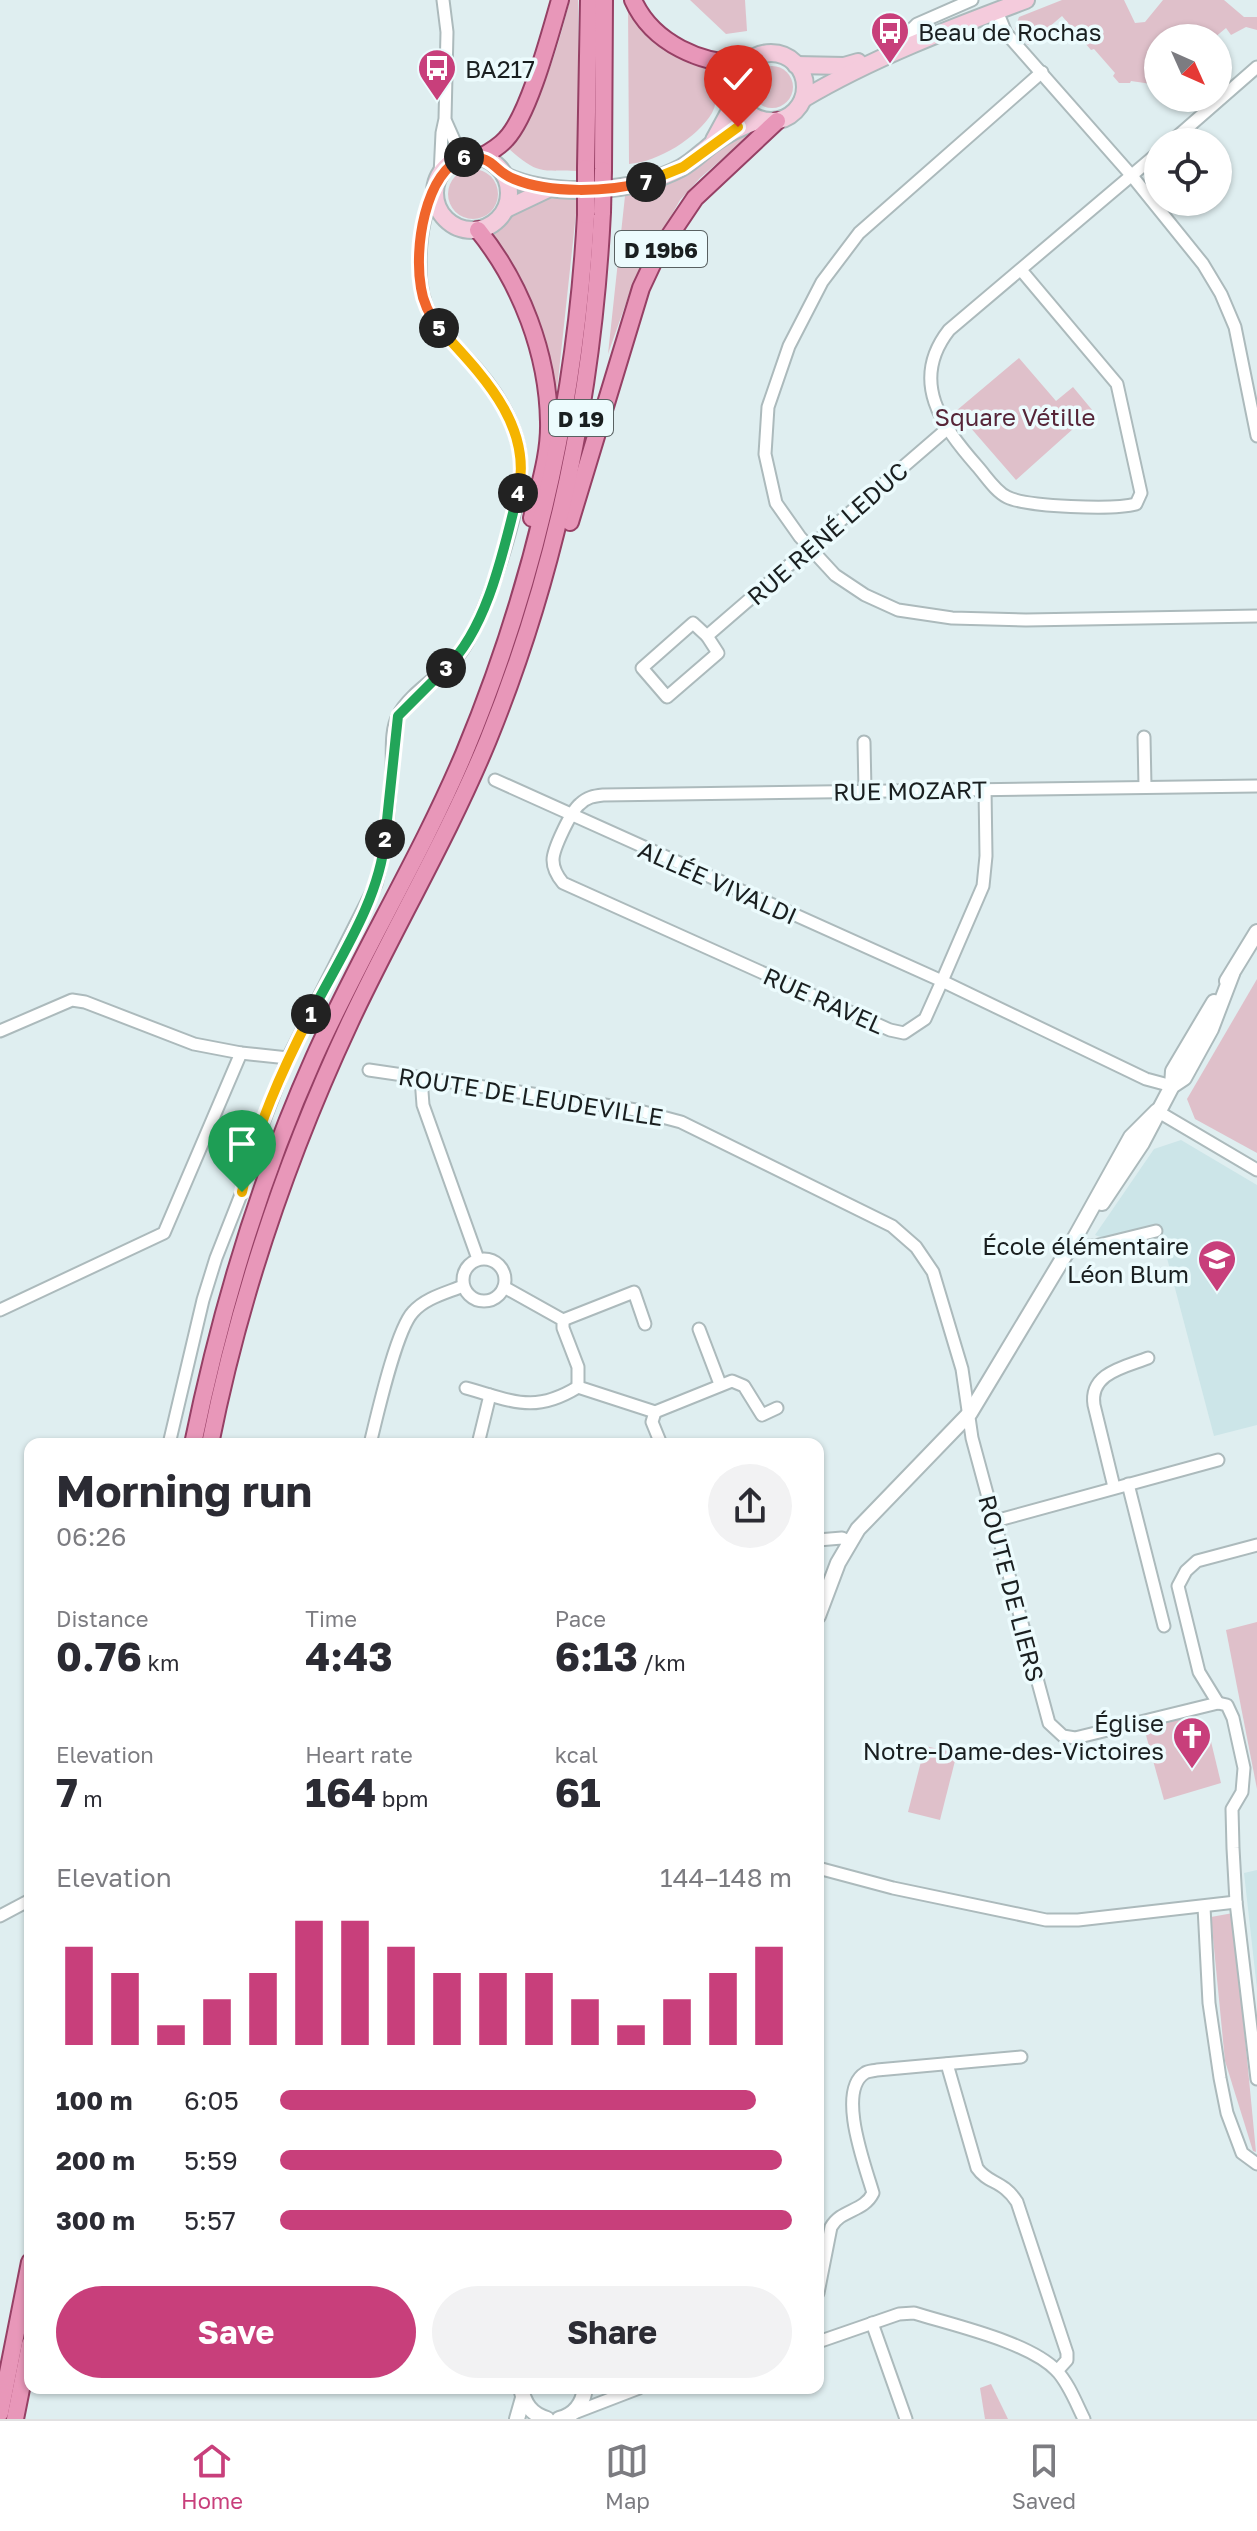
<!DOCTYPE html>
<meta charset="utf-8">
<style>
:root{--surface:#fff;--page:#f2f2f3;--text:#2b2b33;--muted:#7c7c81;--line:#e1e1e2;--accent:#c83f7b}
body{margin:0;font-family:"Golos Text",sans-serif;background:var(--page);color:var(--text);height:100vh;display:flex;flex-direction:column;font-size:30px;white-space:nowrap}
*{box-sizing:border-box;margin:0}
p{font-size:26px;color:var(--muted)}
.icon{flex:none;width:44px;height:44px;fill:none;stroke:currentColor;stroke-width:2;stroke-linecap:round;stroke-linejoin:round}
.map{position:relative;flex:1;overflow:hidden}
.drawer{position:absolute;left:24px;top:1438px;width:800px;height:956px;display:flex;flex-direction:column;background:var(--surface);border-radius:16px;box-shadow:0 2px 6px #0004}
.drawer>*{flex:none}
.needle{width:52px;rotate:135deg}
.buttons{position:absolute;left:1144px;top:24px;display:grid;gap:16px}
.buttons a{display:grid;place-items:center;width:88px;height:88px;border-radius:50%;background:var(--surface);box-shadow:0 2px 6px #0004;font-size:40px}
.pin{position:absolute;display:grid;place-items:center;width:68px;height:68px;color:#fff;margin:-82px -34px;border-radius:50% 50% 50% 0;rotate:-45deg;box-shadow:0 0 8px #0007}
.pin .icon{rotate:45deg}
.km{position:absolute;width:40px;height:40px;margin:-20px;border-radius:50%;background:#222;color:#fff;font-size:22px;line-height:40px;text-align:center}
.round{display:grid;place-items:center;flex:none;width:84px;height:84px;border-radius:42px;background:var(--page)}
.summary{display:flex;align-items:center;justify-content:space-between;height:136px;padding:0 32px}
h1{font-size:44px;font-weight:700;line-height:60px}
.figures{display:grid;grid-template-columns:repeat(3,1fr);gap:12px;height:136px;padding:8px 32px}
.figures div{display:grid;align-content:center}
.figures b{font-size:40px;font-weight:700}
.figures small{font-size:22px;font-weight:400}
.figures p{font-size:22px}
.chart{height:224px;padding:16px 32px}
.chart p{display:flex;justify-content:space-between}
.chart svg{width:100%;height:144px;margin-top:8px;stroke:var(--accent);stroke-width:6}
.cta{display:flex;gap:16px;margin-top:auto;padding:16px 32px}
.cta a{flex:1;height:92px;border-radius:48px;background:var(--accent);color:#fff;font-size:32px;font-weight:700;line-height:92px;text-align:center}
.cta a+a{background:var(--page);color:var(--text)}
ul{padding:0 32px;list-style:none;font-size:26px}
li{display:grid;grid-template-columns:128px 96px 1fr;align-items:center;height:60px}
li i{height:20px;border-radius:10px;background:var(--accent)}
.dock{display:flex;justify-content:space-around;align-items:center;height:112px;border-top:2px solid var(--line);background:var(--surface);font-size:22px;color:var(--muted)}
.dock a{display:grid;justify-items:center;gap:4px}
.dock .selected{color:var(--accent)}
.map>svg:first-child{display:block}
.built{fill:#cce5e8}
.green{fill:#dfc0ca}
.lines{fill:none;stroke-linecap:round;stroke-linejoin:round}
.minor-casing{stroke:#acbabc;stroke-width:15}
.tertiary-casing{stroke:#acbabc;stroke-width:18}
.secondary-casing{stroke:#acbabc;stroke-width:20}
.primary-casing{stroke:#964065;stroke-width:20}
.minor{stroke:#fff;stroke-width:11}
.tertiary{stroke:#fff;stroke-width:14}
.secondary{stroke:#f4cbdc;stroke-width:16}
.primary{stroke:#e897b9;stroke-width:16}
.primary-bridge-casing{stroke:#964065;stroke-width:20;stroke-linecap:butt}
.primary-bridge{stroke:#e897b9;stroke-width:16}
.split-1-casing{stroke:#fff;stroke-width:16}
.split-2-casing{stroke:#fff;stroke-width:16}
.split-3-casing{stroke:#fff;stroke-width:16}
.split-4-casing{stroke:#fff;stroke-width:16}
.split-5-casing{stroke:#fff;stroke-width:16}
.split-6-casing{stroke:#fff;stroke-width:16}
.split-7-casing{stroke:#fff;stroke-width:16}
.split-8-casing{stroke:#fff;stroke-width:16}
.split-1{stroke:#f5b400;stroke-width:10}
.split-2{stroke:#22a559;stroke-width:10}
.split-3{stroke:#22a559;stroke-width:10}
.split-4{stroke:#22a559;stroke-width:10}
.split-5{stroke:#f5b400;stroke-width:10}
.split-6{stroke:#f0652b;stroke-width:10}
.split-7{stroke:#f0652b;stroke-width:10}
.split-8{stroke:#f5b400;stroke-width:10}
.labels{text-anchor:middle;dominant-baseline:central;stroke-width:7;stroke-linejoin:round;paint-order:stroke}
.shield{fill:#ecfbfd;stroke:#596162;stroke-width:2}
.shield-label{font-size:22px;font-weight:bold;fill:#1a1f20}
.poi-label{font-size:24px;fill:#1a1f20;stroke:#ecfbfd;text-anchor:start}
.park-label{font-size:24px;fill:#562538;stroke:#ecfbfd}
.street-label{font-size:24px;fill:#1a1f20;stroke:#ecfbfd}
</style>
<div class="map">
<svg width="1257" height="2419" viewBox="0 0 1257 2419">
<rect width="100%" height="100%" fill="#dfeef0"/>
<g class="built">
<polygon points="1181,1140 1257,1185 1257,1425 1214,1436 1158,1224 1103,1238 1095,1235 1154,1149"/>
<polygon points="1257,1870 1257,1989 1244,1873"/>
</g>
<g class="green">
<path d="M570 0H578V171C540 170 538 175 508 148 541 106 557 51 570 0Z"/>
<polygon points="690,0 745,0 747,31 726,34"/>
<polygon points="1062,0 1124,0 1135,23 1145,22 1163,0 1224,0 1244,17 1257,17 1257,30 1246,27 1231,35 1226,28 1214,38 1158,38 1158,85 1131,81 1130,83 1119,83 1113,76 1115,73 1094,49 1091,50 1062,16 1028,45 1015,29 1019,17"/>
<path d="M628 4 672 50 690 64 717 69C717 83 719 100 712 113 697 138 658 162 629 164Z"/>
<circle cx="772" cy="87" r="21"/>
<polygon points="739,133 751,134 700,178 680,200 632,286 608,354 625,196 660,187 687,173"/>
<circle cx="473" cy="194" r="25"/>
<polygon points="578,195 557,390 540,325 493,235 509,221 513,211 540,200"/>
<polygon points="1019,358 1056,401 1073,387 1093,411 1016,480 956,411"/>
<polygon points="1257,979 1257,1153 1195,1119 1187,1099"/>
<polygon points="1257,1622 1257,1789 1226,1630"/>
<polygon points="1193,1716 1207,1725 1221,1783 1164,1800 1144,1728"/>
<polygon points="925,1746 957,1753 940,1820 908,1812"/>
<polygon points="1233,1913 1256,2152 1253,2151 1225,2061 1211,1917"/>
<polygon points="991,2384 1008,2419 985,2419 980,2388"/>
</g>
<g class="lines">
<g class="minor-casing">
<g id="minor">
<polyline points="997,11 1006,33 1132,176 1203,264 1221,294 1235,327 1257,436"/>
<polyline points="914,45 912,29 917,24 972,0"/>
<polyline points="1042,72 859,233 822,282 789,346 768,407 765,454 776,503 800,537 835,575 865,595 898,610 952,618 1026,620 1257,616"/>
<polyline points="446,122 462,158"/>
<polyline points="1171,142 1257,67"/>
<polyline points="440,175 442,133 445,119 447,32 443,0"/>
<path d="M1021 270 1117 384 1141 493 1136 504C1114 510 1027 507 1007 497 995 491 986 476 977 466 942 426 909 381 949 330L1158 153"/>
<polygon points="693,623 707,636 718,653 667,697 642,668"/>
<polyline points="707,636 947,429"/>
<polyline points="1144,737 1145,786"/>
<polyline points="864,742 865,790"/>
<polyline points="495,780 942,981 983,886 986,856 985,788"/>
<polyline points="0,1031 72,1000 85,1002 194,1044 241,1053 288,1058"/>
<polyline points="369,1070 580,1101 636,1110 681,1122 892,1226 916,1247 933,1272 962,1369 972,1438 1049,1723 1063,1736 1075,1738 1218,1703 1227,1705 1233,1718 1244,1768 1242,1792 1232,1809 1233,1848 1236,1902 1257,2079"/>
<polyline points="421,1078 423,1105 478,1259"/>
<path d="M1172 1086 1146 1079 942 981 925 1019 904 1033 890 1030 563 883C558 877 553 870 553 860 553 849 571 811 580 804 587 797 594 796 603 795L1257 786"/>
<polyline points="1157,1111 1257,1170"/>
<polyline points="1071,1245 1095,1246 1156,1231"/>
<circle cx="484" cy="1280" r="21"/>
<polyline points="504,1287 563,1320 563,1328 578,1367 578,1387 655,1412 652,1422 661,1444"/>
<polyline points="0,1310 164,1233 241,1053"/>
<polyline points="563,1320 634,1292 645,1324"/>
<polyline points="699,1329 720,1384"/>
<path d="M466 1388C513 1401 534 1414 578 1387"/>
<polyline points="655,1412 732,1381 744,1386 762,1415 777,1408"/>
<path d="M169 1444 203 1300 216 1258 242 1192 248 1162 288 1058 376 884C386 847 389 808 392 770 393 754 390 731 398 716 408 694 442 675 458 656 484 625 524 503 521 463 518 422 494 386 466 357 451 341 434 326 426 305 420 289 420 274 420 258 421 231 425 211 436 188"/>
<path d="M370 1444C377 1416 396 1330 413 1312 425 1298 446 1293 463 1286"/>
<polyline points="478,1444 490,1395"/>
<polyline points="1128,1484 1164,1626"/>
<path d="M1114 1487 1094 1405C1089 1373 1125 1367 1148 1358"/>
<polyline points="995,1521 1218,1460"/>
<polyline points="818,1540 842,1538 850,1542"/>
<polyline points="1218,1703 1199,1672 1178,1586 1186,1571 1197,1561 1257,1545"/>
<polyline points="818,1868 893,1888 1046,1920 1078,1920 1236,1902"/>
<polyline points="1204,1907 1209,2003 1220,2078 1227,2113 1242,2153 1257,2164"/>
<polyline points="0,1916 30,1900"/>
<path d="M947 2064 977 2168C988 2184 1003 2180 1017 2202L1067 2353V2360L1057 2371"/>
<path d="M818 2293 831 2227C841 2209 864 2212 873 2193 866 2168 836 2091 865 2073 868 2071 873 2071 877 2070L1021 2057"/>
<polyline points="872,2323 906,2419"/>
<path d="M818 2342 899 2314 914 2313C952 2325 1030 2342 1057 2371 1069 2384 1076 2403 1084 2419"/>
<polyline points="574,2413 639,2388"/>
</g>
</g>
<g class="tertiary-casing">
<g id="tertiary">
<polyline points="1227,981 1257,932"/>
<polyline points="1172,1086 1173,1071 1214,1002"/>
<polyline points="1102,1203 1142,1143 1172,1086 1184,1078 1211,1029 1232,974"/>
<polyline points="818,1616 838,1563 858,1529 970,1413 1071,1245 1131,1137 1157,1111"/>
<path d="M521 2388C524 2404 531 2414 547 2419"/>
<polyline points="517,2419 523,2398"/>
<path d="M559 2419C575 2415 583 2404 585 2388"/>
</g>
</g>
<g class="secondary-casing">
<g id="secondary">
<circle cx="771" cy="87" r="34"/>
<polyline points="796,65 844,66 858,62"/>
<path d="M803 99C872 58 951 28 1026 0"/>
<polyline points="714,140 738,96"/>
<circle cx="472" cy="193" r="37"/>
<path d="M505 176C554 198 634 193 681 168 692 162 701 153 711 145 727 133 742 126 760 120"/>
<polyline points="506,209 548,189"/>
</g>
</g>
<g class="primary-casing">
<g id="primary">
<path d="M633 0C652 43 703 66 747 63"/>
<path d="M481 157C490 152 499 147 506 139 529 115 550 34 560 0"/>
<polyline points="586,168 589,0"/>
<polyline points="603,170 604,0"/>
<path d="M478 230C521 283 548 354 549 422 550 454 539 487 532 518"/>
<polyline points="570,522 641,288 656,256 695,198 777,121"/>
<path d="M193 1444C220 1313 259 1181 314 1058 360 955 420 858 464 754 536 581 576 402 586 215"/>
<path d="M210 1444C239 1299 287 1157 350 1022 394 928 448 837 488 740 557 570 593 396 602 212"/>
<polyline points="0,2413 30,2262"/>
<polyline points="15,2419 30,2344"/>
</g>
</g>
<use href="#minor" class="minor"/>
<use href="#tertiary" class="tertiary"/>
<use href="#secondary" class="secondary"/>
<use href="#primary" class="primary"/>
<g class="primary-bridge-casing">
<g id="primary-bridge">
<polyline points="602,212 603,170"/>
<polyline points="586,215 586,168"/>
</g>
</g>
<use href="#primary-bridge" class="primary-bridge"/>
</g>
<g class="lines">
<g class="split-1-casing">
<path id="split-1" d="M242 1192C255 1130 282 1070 311 1014"/>
</g>
<g class="split-2-casing">
<path id="split-2" d="M311 1014C339 959 379 901 385 839"/>
</g>
<g class="split-3-casing">
<polyline id="split-3" points="385,839 398,716 446,668"/>
</g>
<g class="split-4-casing">
<path id="split-4" d="M446 668C488 628 504 548 518 493"/>
</g>
<g class="split-5-casing">
<path id="split-5" d="M439 328C481 374 534 425 518 493"/>
</g>
<g class="split-6-casing">
<path id="split-6" d="M439 328C430 316 423 303 421 288 414 249 424 174 464 157"/>
</g>
<g class="split-7-casing">
<path id="split-7" d="M464 157C497 156 491 170 514 179 550 194 608 192 646 182"/>
</g>
<g class="split-8-casing">
<polyline id="split-8" points="646,182 683,167 738,127"/>
</g>
<use href="#split-1" class="split-1"/>
<use href="#split-2" class="split-2"/>
<use href="#split-3" class="split-3"/>
<use href="#split-4" class="split-4"/>
<use href="#split-5" class="split-5"/>
<use href="#split-6" class="split-6"/>
<use href="#split-7" class="split-7"/>
<use href="#split-8" class="split-8"/>
</g>
<defs>
<g id="bus-pin" transform="scale(2)"><path d="M0 17L-7.5 6A9.5 9.5 0 1 1 7.5 6Z" fill="#c83f7b" stroke="#ecfbfd"/><path d="M-5-6H5V4H4V6H2V4H-2V6H-4V4H-5ZM-3.5-4V0h7V-4ZM-3.5 1.2v1.5H-2V1.2ZM2 1.2v1.5H3.5V1.2Z" fill="#fff"/></g>
<g id="school-pin" transform="scale(2)"><path d="M0 17L-7.5 6A9.5 9.5 0 1 1 7.5 6Z" fill="#c83f7b" stroke="#ecfbfd"/><path d="M0-5L7-2L0 1L-7-2ZM-4 1L0 2.5L4 1V4Q0 6-4 4Z" fill="#fff"/></g>
<g id="church-pin" transform="scale(2)"><path d="M0 17L-7.5 6A9.5 9.5 0 1 1 7.5 6Z" fill="#c83f7b" stroke="#ecfbfd"/><path d="M-1.2-6h2.4v3.5h3.3v2.4h-3.3V6h-2.4V-.1h-3.3v-2.4h3.3Z" fill="#fff"/></g>
</defs>
<g fill-rule="evenodd">
<use href="#bus-pin" x="890" y="31"/>
<use href="#bus-pin" x="437" y="68"/>
<use href="#school-pin" x="1217" y="1259"/>
<use href="#church-pin" x="1192" y="1736"/>
</g>
<g class="labels">
<g class="shield">
<rect x="615" y="231" width="92" height="36" rx="6"/>
<rect x="549" y="400" width="64" height="36" rx="6"/>
</g>
<g class="shield-label">
<text x="661" y="249">D 19b6</text>
<text x="581" y="418">D 19</text>
</g>
<g class="poi-label">
<text x="918" y="31">Beau de Rochas</text>
<text x="465" y="68">BA217</text>
<text x="1189" y="1245" text-anchor="end">École élémentaire<tspan x="1189" dy="28">Léon Blum</tspan></text>
<text x="1164" y="1722" text-anchor="end">Église<tspan x="1164" dy="28">Notre-Dame-des-Victoires</tspan></text>
</g>
<g class="park-label">
<text x="1015" y="416">Square Vétille</text>
</g>
<g class="street-label">
<text transform="translate(827 533) rotate(-41)">RUE RENÉ LEDUC</text>
<text transform="translate(910 790) rotate(-1)">RUE MOZART</text>
<text transform="translate(718 882) rotate(24)">ALLÉE VIVALDI</text>
<text transform="translate(824 1000) rotate(24)">RUE RAVEL</text>
<text transform="translate(531 1096) rotate(9)">ROUTE DE LEUDEVILLE</text>
<text transform="translate(1012 1588) rotate(75)">ROUTE DE LIERS</text>
</g>
</g>
</svg>
<div class="buttons">
<a><svg class="needle" viewBox="-14 -14 28 28"><path d="M0-13l5 13h-10z" fill="#e53935"/><path d="M0 13l5-13h-10z" fill="#7c7c81"/></svg></a>
<a><svg class="icon" aria-label="locate" viewBox="0 0 24 24"><circle cx="12" cy="12" r="6"/><path d="M12 2v4M12 18v4M2 12h4M18 12h4"/></svg></a>
</div>
<div class="pin" style="left:242px;top:1192px;background:#1e9e55"><svg class="icon" aria-label="arrive" viewBox="0 0 24 24"><path d="M6 21V4h12l-3 4 3 4H6"/></svg></div>
<div class="pin" style="left:738px;top:127px;background:#d93025"><svg class="icon" aria-label="check" viewBox="0 0 24 24"><path d="M5 12l5 5 9-10"/></svg></div>
<b class="km" style="left:311px;top:1014px">1</b>
<b class="km" style="left:385px;top:839px">2</b>
<b class="km" style="left:446px;top:668px">3</b>
<b class="km" style="left:518px;top:493px">4</b>
<b class="km" style="left:439px;top:328px">5</b>
<b class="km" style="left:464px;top:157px">6</b>
<b class="km" style="left:646px;top:182px">7</b>
<section class="drawer">
<div class="summary"><div><h1>Morning run</h1><p>06:26</p></div><a class="round"><svg class="icon" aria-label="share" viewBox="0 0 24 24"><path d="M12 15V3M7 8l5-5 5 5M5 13v7h14v-7"/></svg></a></div>
<div class="figures">
<div><p>Distance</p><b>0.76<small> km</small></b></div>
<div><p>Time</p><b>4:43</b></div>
<div><p>Pace</p><b>6:13<small> /km</small></b></div>
</div>
<div class="figures">
<div><p>Elevation</p><b>7<small> m</small></b></div>
<div><p>Heart rate</p><b>164<small> bpm</small></b></div>
<div><p>kcal</p><b>61</b></div>
</div>
<div class="chart"><p><span>Elevation</span>144–148 m</p>
<svg viewBox="0 0 160 44" preserveAspectRatio="none"><path d="M5 44V14M15 44V22M25 44V38M35 44V30M45 44V22M55 44V6M65 44V6M75 44V14M85 44V22M95 44V22M105 44V22M115 44V30M125 44V38M135 44V30M145 44V22M155 44V14"/></svg>
</div>
<ul>
<li><b>100 m</b>6:05<i style="width:93%"></i></li>
<li><b>200 m</b>5:59<i style="width:98%"></i></li>
<li><b>300 m</b>5:57<i style="width:100%"></i></li>
</ul>
<div class="cta"><a>Save</a><a>Share</a></div>
</section>
</div>
<nav class="dock">
<a class="selected"><svg class="icon" aria-label="home" viewBox="0 0 24 24"><path d="M3 11l9-7 9 7M6 9v11h12V9"/></svg>Home</a>
<a><svg class="icon" aria-label="map" viewBox="0 0 24 24"><path d="M3 6l6-2 6 2 6-2v14l-6 2-6-2-6 2zM9 4v14M15 6v14"/></svg>Map</a>
<a><svg class="icon" aria-label="saved" viewBox="0 0 24 24"><path d="M7 4h10v16l-5-4-5 4z"/></svg>Saved</a>
</nav>
